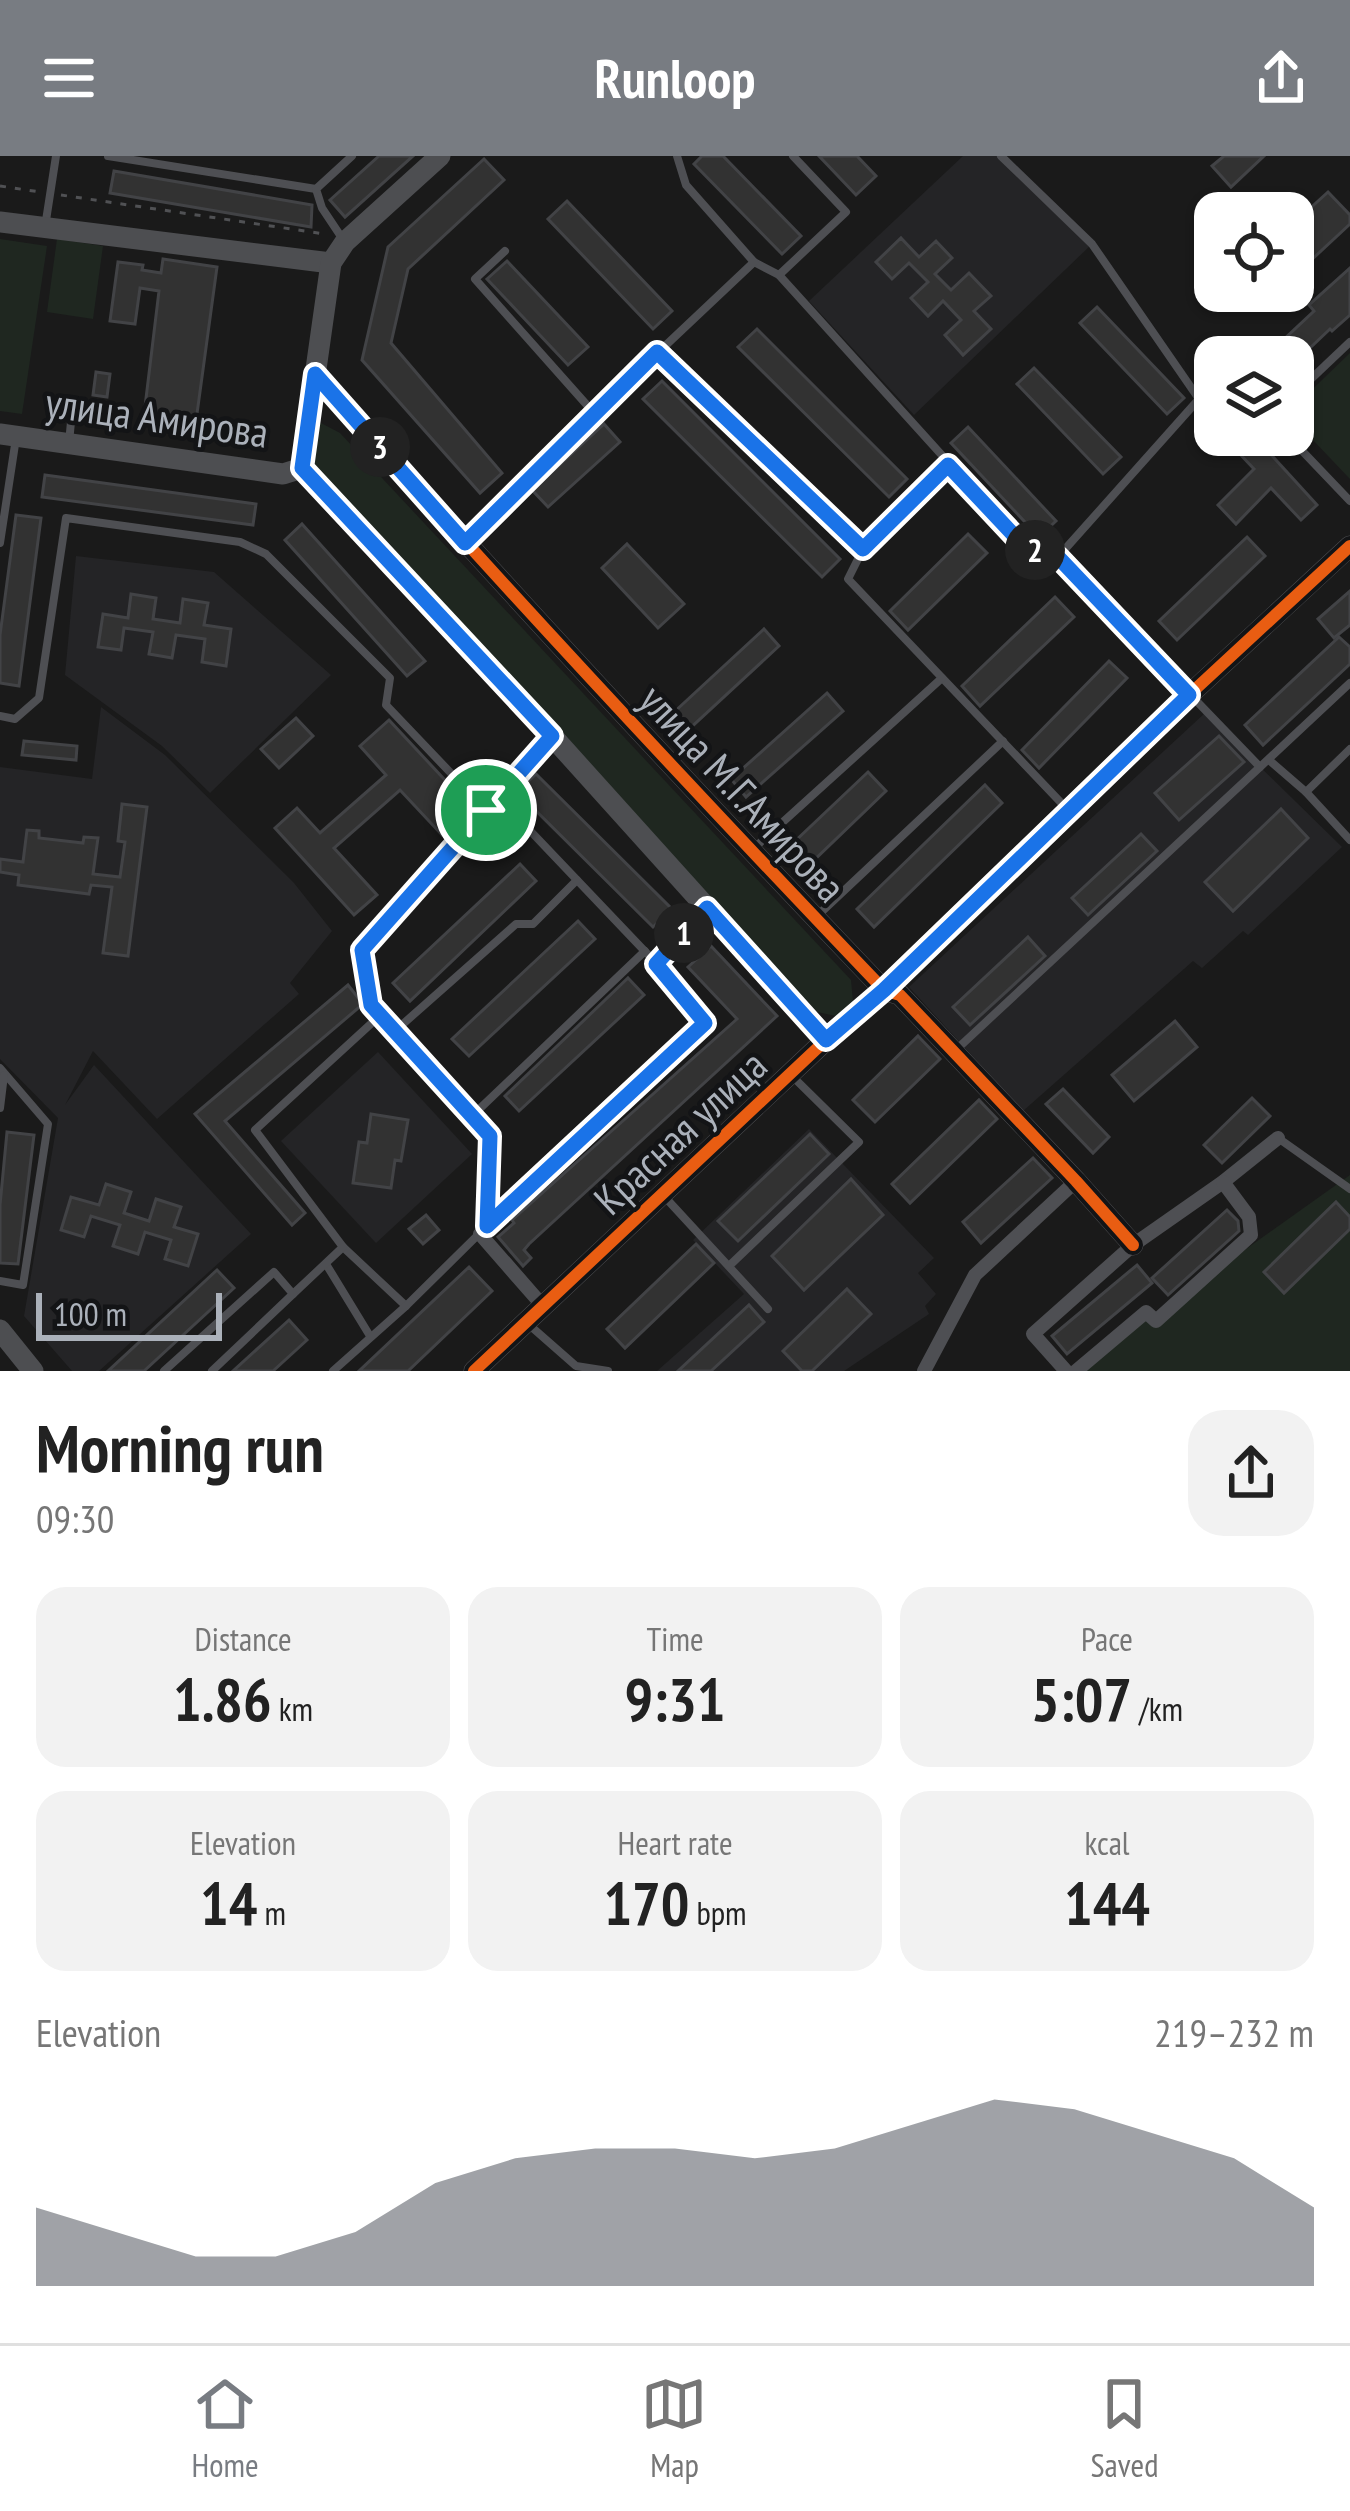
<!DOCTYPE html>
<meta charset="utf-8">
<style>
:root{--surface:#fff;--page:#f2f2f2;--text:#222;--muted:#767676;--line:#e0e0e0;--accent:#787c82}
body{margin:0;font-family:"PT Sans Narrow",sans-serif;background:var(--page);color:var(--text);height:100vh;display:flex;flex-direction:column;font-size:45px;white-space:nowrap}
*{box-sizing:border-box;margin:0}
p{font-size:39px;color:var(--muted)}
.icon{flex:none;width:66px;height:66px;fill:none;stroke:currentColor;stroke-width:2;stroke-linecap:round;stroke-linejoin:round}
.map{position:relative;height:1215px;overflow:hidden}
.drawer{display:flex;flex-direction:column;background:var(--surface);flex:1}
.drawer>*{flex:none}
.buttons{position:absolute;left:1194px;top:36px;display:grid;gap:24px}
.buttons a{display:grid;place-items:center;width:120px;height:120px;border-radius:24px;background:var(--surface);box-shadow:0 3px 9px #0004;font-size:60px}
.scale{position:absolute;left:36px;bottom:30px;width:186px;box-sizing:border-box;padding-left:12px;border:6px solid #abb1ba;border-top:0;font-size:33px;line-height:42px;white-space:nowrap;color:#abb1ba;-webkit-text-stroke:9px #131416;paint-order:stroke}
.pin{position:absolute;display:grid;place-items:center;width:102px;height:102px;color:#fff;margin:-51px;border:6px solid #fff;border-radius:50%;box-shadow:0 3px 12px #0007}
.km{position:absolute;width:60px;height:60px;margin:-30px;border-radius:50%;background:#222;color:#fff;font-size:33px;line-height:60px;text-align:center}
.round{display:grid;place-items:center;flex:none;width:126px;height:126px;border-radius:36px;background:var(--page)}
.headline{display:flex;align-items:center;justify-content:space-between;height:204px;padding:0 36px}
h1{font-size:66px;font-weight:700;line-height:90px}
.stats{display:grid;grid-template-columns:repeat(3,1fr);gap:18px;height:204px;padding:12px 36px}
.stats div{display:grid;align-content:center;border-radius:30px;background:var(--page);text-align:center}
.stats b{font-size:60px;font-weight:700}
.stats small{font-size:33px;font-weight:400}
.stats p{font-size:33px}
.chart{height:336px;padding:24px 36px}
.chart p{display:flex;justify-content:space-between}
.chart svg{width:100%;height:216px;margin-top:12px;fill:var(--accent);opacity:.7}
header{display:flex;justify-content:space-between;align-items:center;height:156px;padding:0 36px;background:var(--accent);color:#fff;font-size:54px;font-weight:700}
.dock{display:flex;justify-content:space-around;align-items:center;height:168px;border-top:3px solid var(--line);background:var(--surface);font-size:33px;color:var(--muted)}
.dock a{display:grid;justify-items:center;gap:6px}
.dock .on{color:var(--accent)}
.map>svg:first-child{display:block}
.built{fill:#242426}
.green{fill:#1f2720}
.building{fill:#323232;stroke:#424346;stroke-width:3}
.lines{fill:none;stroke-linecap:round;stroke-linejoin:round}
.path{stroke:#505154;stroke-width:3;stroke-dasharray:6 9;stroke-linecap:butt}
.lane{stroke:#4e4f53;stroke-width:8}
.street{stroke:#4e4f53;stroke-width:14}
.secondary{stroke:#4d4e51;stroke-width:21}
.cycleway-casing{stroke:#131416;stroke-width:20}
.cycleway{stroke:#e95d12;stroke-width:12}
.route-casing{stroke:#fff;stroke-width:24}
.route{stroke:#1a73e8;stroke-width:15}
.labels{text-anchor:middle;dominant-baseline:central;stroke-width:9;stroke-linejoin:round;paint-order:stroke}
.street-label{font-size:42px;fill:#abb1ba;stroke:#131416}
</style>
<header><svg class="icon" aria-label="menu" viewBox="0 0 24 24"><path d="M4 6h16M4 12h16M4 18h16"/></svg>Runloop<svg class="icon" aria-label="share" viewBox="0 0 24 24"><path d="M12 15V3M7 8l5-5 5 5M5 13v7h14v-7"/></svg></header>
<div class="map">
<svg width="1350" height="1215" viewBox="0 0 1350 1215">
<rect width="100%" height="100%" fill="#1a1a1a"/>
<g class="built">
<polygon points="963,0 1001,0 1092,88 914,259 809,145"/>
<polygon points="76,400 214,416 331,519 210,637 162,590 65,519"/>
<polygon points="101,551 165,599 294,727 332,775 290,827 299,838 157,963 93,895 65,949 94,909 251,1078 99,1215 72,1215 24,1160 58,962 0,903 0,611 92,623"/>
<polygon points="1205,557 1342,691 1248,779 1243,775 1202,812 1193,805 1023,955 909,831"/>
<polygon points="378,896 472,998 376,1087 281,985"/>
<polygon points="809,973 934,1102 918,1117 936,1138 925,1150 929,1158 844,1215 657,1215 744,1138 693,1084"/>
</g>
<g class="green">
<polygon points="0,83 47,90 22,258 0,255"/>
<polygon points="57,83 103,90 93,163 47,156"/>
<polygon points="1350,197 1350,323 1293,263 1293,252"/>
<polygon points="321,267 340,277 851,824 853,846 836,860 817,856 307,306 306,280"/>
<polygon points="1350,1019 1350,1215 1075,1215"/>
</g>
<g class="building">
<polygon points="379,0 413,0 345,61 330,44"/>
<polygon points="702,0 723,0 801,80 782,98 694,8"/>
<polygon points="819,0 857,0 876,20 856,39"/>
<polygon points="1224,0 1264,0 1231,31 1212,10"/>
<polygon points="484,3 504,24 408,113 391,187 502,317 480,337 362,204 388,91"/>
<polygon points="114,15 312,49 311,71 110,37"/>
<polygon points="1328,36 1350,59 1350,68 1293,121 1293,68"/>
<polygon points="567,45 672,155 653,173 548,63"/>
<polygon points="901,82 919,101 936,85 952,102 935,118 951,134 969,117 991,140 974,155 991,173 963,199 945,179 961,164 943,145 928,160 911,142 928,126 909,107 892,123 876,106"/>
<polygon points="163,103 217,111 196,265 144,259 159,135 140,132 135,168 110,165 118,106 143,109 142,114 161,117"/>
<polygon points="507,105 588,191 568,209 487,123"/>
<polygon points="1350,112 1350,159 1332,175 1330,173 1293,208 1293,201 1265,201 1314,155 1309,149"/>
<polygon points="1097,151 1184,242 1167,258 1080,167"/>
<polygon points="757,173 907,323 889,341 738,191"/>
<polygon points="1034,212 1121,301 1103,318 1017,228"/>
<polygon points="96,216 110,218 107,241 93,239"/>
<polygon points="662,225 840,403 822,421 643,243"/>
<polygon points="604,268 620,286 548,351 532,334"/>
<polygon points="968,271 1056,365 1039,381 951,287"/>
<polygon points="1222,279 1253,279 1317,349 1301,364 1271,332 1236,368 1218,349 1254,313"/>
<polygon points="45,319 256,348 253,369 42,341"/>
<polygon points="16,359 41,362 19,530 0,527 0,479"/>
<polygon points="302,368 425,505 407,520 285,384"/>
<polygon points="968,378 987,397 908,474 890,455"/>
<polygon points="1247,381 1265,400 1177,484 1159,465"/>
<polygon points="627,388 684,448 658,472 602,412"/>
<polygon points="1350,435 1350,469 1334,482 1318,463"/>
<polygon points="131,438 156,442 153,463 180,467 183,443 208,447 204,469 231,473 226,510 202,506 205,483 176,479 172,502 149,498 153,476 124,472 121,494 98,491 103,458 128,462"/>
<polygon points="1055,441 1074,461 980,550 962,530"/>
<polygon points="764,473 779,490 687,575 672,558"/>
<polygon points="1339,481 1350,491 1350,508 1263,589 1245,569"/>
<polygon points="1109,505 1127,522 1039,612 1022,594"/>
<polygon points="827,537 843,555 746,641 731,623"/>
<polygon points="296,562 313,580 279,612 261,593"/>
<polygon points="389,564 471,652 442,679 400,634 334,692 377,739 354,759 275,672 297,652 320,677 386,619 360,590"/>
<polygon points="1219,580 1244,606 1179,664 1155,637"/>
<polygon points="24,585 77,590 76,604 22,599"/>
<polygon points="868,616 886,635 810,708 792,688"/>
<polygon points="536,618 672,753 653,771 517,636"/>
<polygon points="985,629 1002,647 874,771 857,753"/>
<polygon points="122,648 147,651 128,800 103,797 112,731 91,729 89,738 18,729 19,719 0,716 0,703 23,706 27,674 39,675 39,682 83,687 84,681 98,682 93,718 120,721 125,686 118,685"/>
<polygon points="1281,653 1308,682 1233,755 1205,726"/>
<polygon points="1141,678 1157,695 1088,759 1072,742"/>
<polygon points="520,708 536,725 410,845 393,827"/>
<polygon points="578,765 595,783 469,900 452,883"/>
<polygon points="1028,781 1045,800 970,869 953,851"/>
<polygon points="711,790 777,860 529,1088 524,1094 531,1102 523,1110 498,1081 514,1067 512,1064 737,863 688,811"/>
<polygon points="628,822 644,839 519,955 505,940"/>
<polygon points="348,829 363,848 225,965 305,1057 292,1069 195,958"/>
<polygon points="1175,865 1197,891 1134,945 1112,919"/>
<polygon points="918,880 940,903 875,966 853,944"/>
<polygon points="1063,933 1109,981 1093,997 1046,948"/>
<polygon points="1252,942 1270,960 1222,1007 1204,989"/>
<polygon points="979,944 997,963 910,1047 892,1028"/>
<polygon points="371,958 408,964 401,1005 395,1004 391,1032 353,1027 359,986 367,987"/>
<polygon points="7,976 34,979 18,1108 0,1107 0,1049"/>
<polygon points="810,978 829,998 738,1085 718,1065"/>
<polygon points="1033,1002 1052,1022 981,1087 963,1066"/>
<polygon points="851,1023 883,1059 804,1134 772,1100"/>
<polygon points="106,1028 131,1036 124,1057 149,1065 156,1043 181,1051 174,1071 198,1078 188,1110 165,1103 171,1084 145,1076 138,1098 113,1090 120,1069 91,1060 84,1081 61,1074 71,1041 99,1049"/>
<polygon points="1336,1046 1350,1061 1350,1073 1284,1137 1264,1116"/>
<polygon points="1227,1054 1238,1065 1239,1075 1168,1139 1152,1122"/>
<polygon points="426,1059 439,1074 423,1088 409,1073"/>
<polygon points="696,1088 714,1107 625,1192 607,1173"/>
<polygon points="1137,1109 1152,1127 1067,1198 1052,1180"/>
<polygon points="469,1111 492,1135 408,1215 359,1215"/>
<polygon points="217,1114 234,1132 144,1215 108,1215"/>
<polygon points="847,1133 871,1158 812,1215 802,1215 783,1195"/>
<polygon points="749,1149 764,1166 711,1215 678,1215"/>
<polygon points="289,1164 307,1184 273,1215 233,1215"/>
</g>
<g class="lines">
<g class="path">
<polyline points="0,30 40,36"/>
<polyline points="61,39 325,78"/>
</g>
<g class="lane">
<polyline points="108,0 316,33"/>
<polyline points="1001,0 1092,88 1199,243 1058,401 1260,611 1350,527"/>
<polyline points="45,71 56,0"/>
<polyline points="344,85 322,52 316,33 352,0"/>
<polyline points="505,95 475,123 594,257"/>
<polyline points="754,106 779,119 1024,390 1058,401"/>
<polyline points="779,119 846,56 793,0"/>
<polyline points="657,196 863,393"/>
<polyline points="1293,240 1350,186"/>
<polyline points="1287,279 1350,345"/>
<polyline points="69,287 72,255"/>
<polyline points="948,309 863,393 848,423 1068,654"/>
<polyline points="467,384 594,257 754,106 686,29 677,0"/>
<polyline points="0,387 16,282"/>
<polyline points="0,560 15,563 39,542 66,362 240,386 266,398 390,522 386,549 486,654"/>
<polyline points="1269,604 1306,636 1350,593"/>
<polyline points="1306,636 1350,684"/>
<polyline points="498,641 656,807 706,753"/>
<polyline points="752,694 942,522"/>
<polyline points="816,761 1003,585"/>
<polyline points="371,849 490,980 487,1069"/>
<polyline points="395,875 516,768 533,768 577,724"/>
<polyline points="958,892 1260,611"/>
<polyline points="0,912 48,968 23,1129 0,1125"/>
<polyline points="0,952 4,919"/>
<polyline points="472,960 645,795"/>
<polyline points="1278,982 1350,1033"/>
<polyline points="663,1039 768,1153"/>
<polyline points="343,1091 406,1150"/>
<polyline points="326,1108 370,1180"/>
<polyline points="729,1110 859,986 791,919"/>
<polyline points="293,1138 343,1091 255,974 374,865 362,794 548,584"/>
<polyline points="527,1167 576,1210 608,1215"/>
<polyline points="164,1215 274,1116 293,1138 212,1215"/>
<polyline points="333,1215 406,1150 487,1070 705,867 656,807"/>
</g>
<g class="street">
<polyline points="480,1078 543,1150"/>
<polyline points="924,1215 975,1119 1076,1025"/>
<polyline points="1066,1215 1033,1178 1133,1089 1223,1026 1278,982"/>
<polyline points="1076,1215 1146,1156 1156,1165 1251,1079 1249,1061 1223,1026"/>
</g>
<g class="secondary">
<polyline points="0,66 331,107"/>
<path d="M315 218C500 427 691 632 884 834L900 839 1076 1025 1133 1089"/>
<polyline points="0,278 283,318 302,312"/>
<polyline points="302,312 552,580 826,884"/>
<polyline points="302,312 331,107 345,86 440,0"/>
<polyline points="0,1174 33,1215"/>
<polyline points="474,1215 826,884 884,834 1189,539 1350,390"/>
</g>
<g class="cycleway-casing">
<g id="cycleway">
<path d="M315 218C500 427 691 632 884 834L900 839 1076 1025 1133 1089"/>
<polyline points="474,1215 826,884 884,834 1189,539 1350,390"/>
</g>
</g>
<use href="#cycleway" class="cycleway"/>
</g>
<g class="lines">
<g class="route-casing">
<polygon id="route" points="657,196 863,393 948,309 1024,390 1058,401 1189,539 884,834 826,884 707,752 656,808 705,867 487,1070 490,980 371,849 362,794 552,580 302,312 315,218 465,387"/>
</g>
<use href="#route" class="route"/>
</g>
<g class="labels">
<g class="street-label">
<text transform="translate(157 261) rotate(8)">улица Амирова</text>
<text transform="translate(743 637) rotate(47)">улица М.Г.Амирова</text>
<text transform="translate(680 976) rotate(-43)">Красная улица</text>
</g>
</g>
</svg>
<div class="buttons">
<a><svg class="icon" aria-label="locate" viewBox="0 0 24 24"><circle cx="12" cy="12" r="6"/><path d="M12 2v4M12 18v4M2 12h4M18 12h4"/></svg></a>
<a><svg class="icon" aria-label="layers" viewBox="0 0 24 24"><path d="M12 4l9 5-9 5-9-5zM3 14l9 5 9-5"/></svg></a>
</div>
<div class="scale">100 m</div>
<div class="pin" style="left:486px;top:654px;background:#1e9e55"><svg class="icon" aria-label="arrive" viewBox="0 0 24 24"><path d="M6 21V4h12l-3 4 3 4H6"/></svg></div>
<b class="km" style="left:684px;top:777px">1</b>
<b class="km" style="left:1035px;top:394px">2</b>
<b class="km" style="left:380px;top:291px">3</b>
</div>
<section class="drawer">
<div class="headline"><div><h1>Morning run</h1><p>09:30</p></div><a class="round"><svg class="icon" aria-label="share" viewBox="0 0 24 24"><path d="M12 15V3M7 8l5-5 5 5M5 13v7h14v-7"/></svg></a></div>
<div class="stats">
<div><p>Distance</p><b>1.86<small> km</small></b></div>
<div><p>Time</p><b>9:31</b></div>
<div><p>Pace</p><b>5:07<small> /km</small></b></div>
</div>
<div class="stats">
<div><p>Elevation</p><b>14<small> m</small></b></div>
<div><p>Heart rate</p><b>170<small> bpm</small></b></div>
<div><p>kcal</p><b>144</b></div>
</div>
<div class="chart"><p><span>Elevation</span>219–232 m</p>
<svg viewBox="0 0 160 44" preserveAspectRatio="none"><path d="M0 44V28L10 33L20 38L30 38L40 33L50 23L60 18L70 16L80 16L90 18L100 16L110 11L120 6L130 8L140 13L150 18L160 28V44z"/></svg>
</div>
</section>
<nav class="dock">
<a class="on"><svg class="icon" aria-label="home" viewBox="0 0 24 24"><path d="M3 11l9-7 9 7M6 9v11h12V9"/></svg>Home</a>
<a><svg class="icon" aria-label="map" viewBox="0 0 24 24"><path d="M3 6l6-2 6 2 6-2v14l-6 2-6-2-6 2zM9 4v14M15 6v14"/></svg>Map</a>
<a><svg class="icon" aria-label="saved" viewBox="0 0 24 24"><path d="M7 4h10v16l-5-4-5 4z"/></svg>Saved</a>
</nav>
